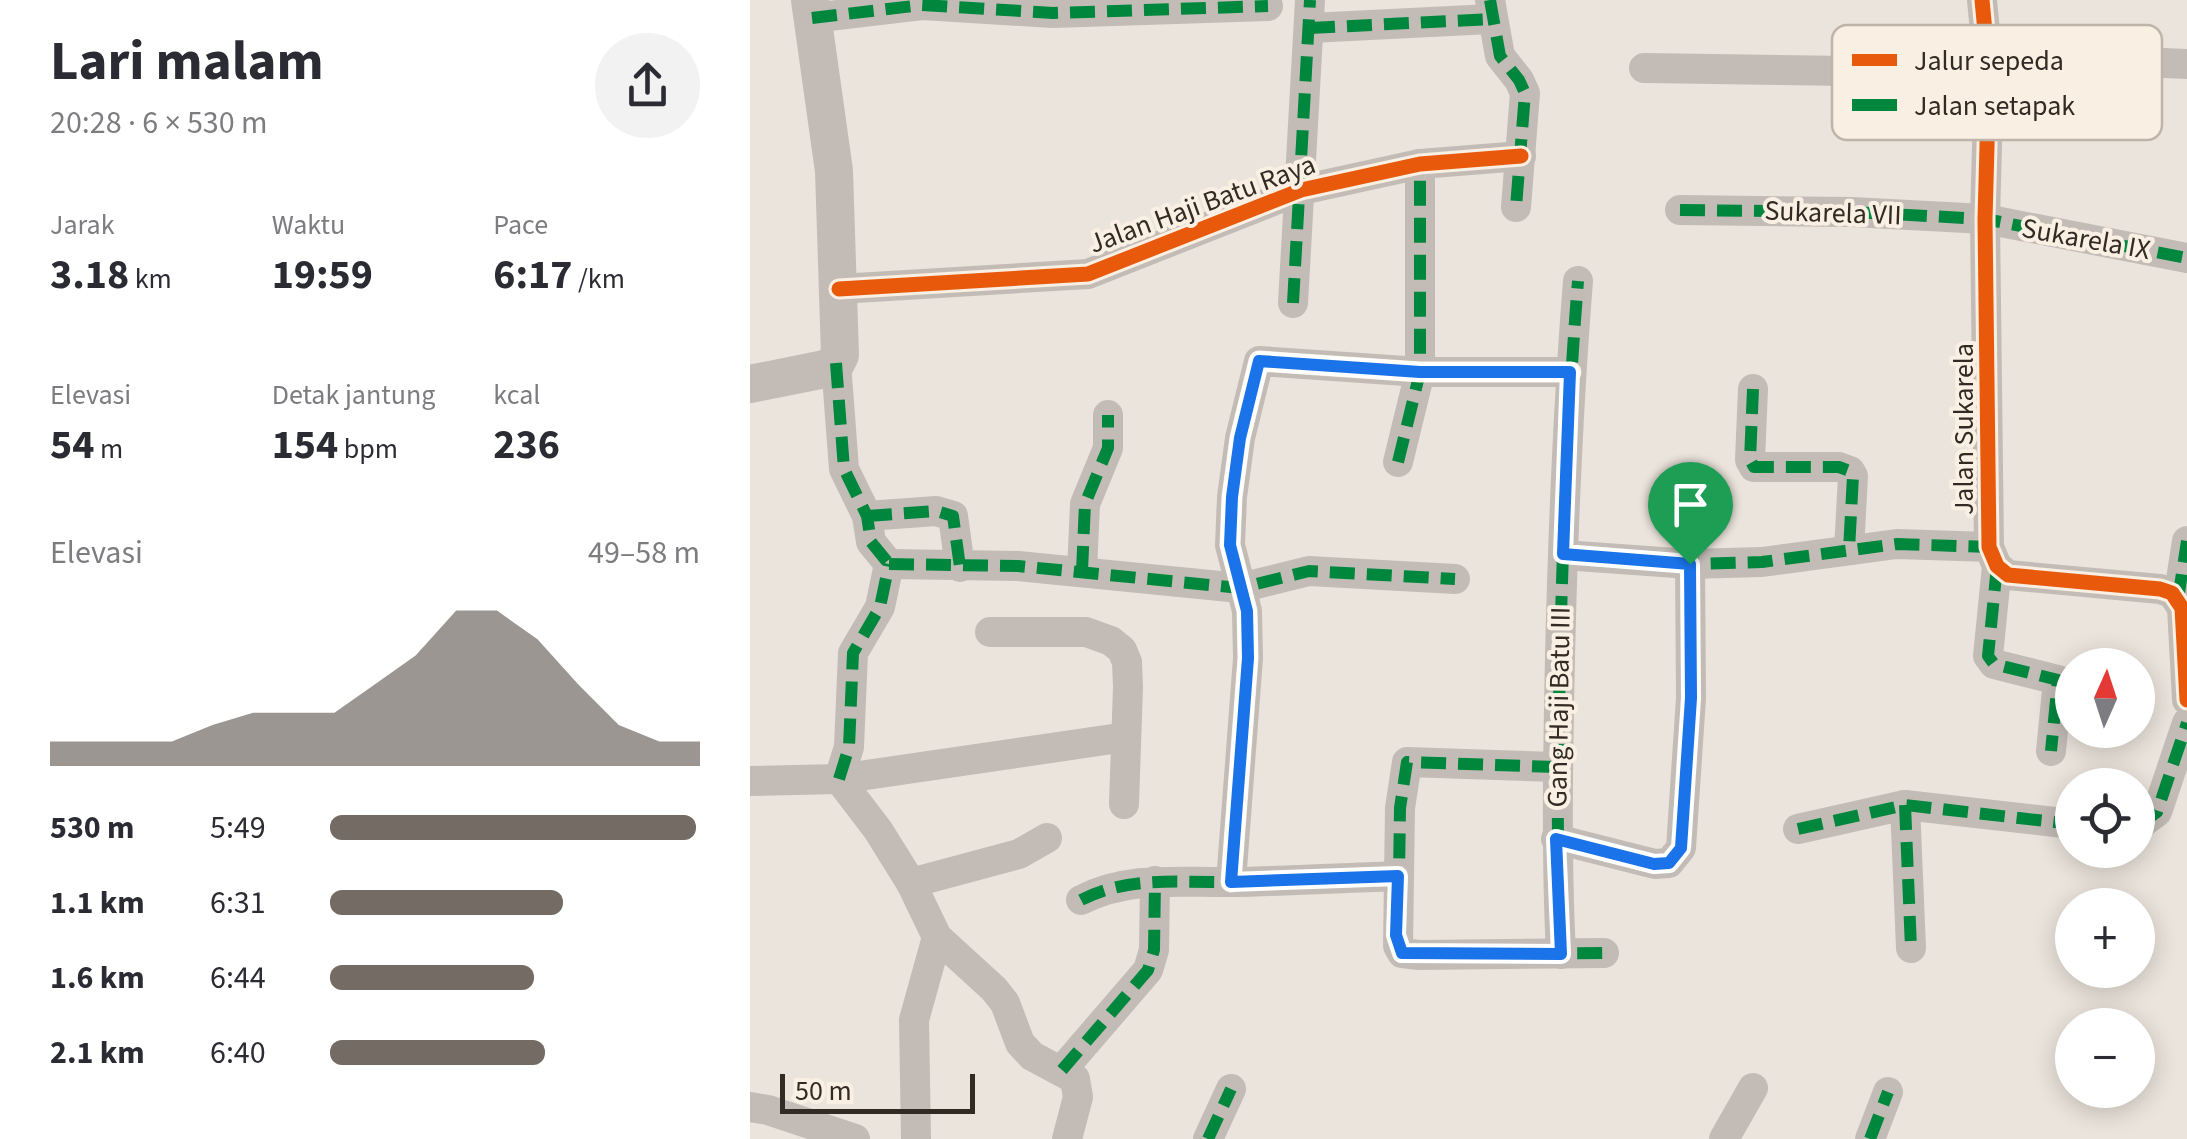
<!DOCTYPE html>
<html lang="id">
<meta charset="utf-8">
<style>
:root{--surface:#fff;--page:#f2f2f3;--text:#2b2b33;--muted:#7c7c81;--accent:#736b64}
body{margin:0;font-family:"Source Sans 3",sans-serif;background:var(--page);color:var(--text);height:100vh;display:flex;flex-direction:column;font-size:38px;white-space:nowrap}
*{box-sizing:border-box;margin:0}
p{font-size:32px;color:var(--muted)}
.icon{flex:none;width:55px;height:55px;fill:none;stroke:currentColor;stroke-width:2;stroke-linecap:round;stroke-linejoin:round}
.map{position:relative;flex:1;overflow:hidden}
.side{display:flex;flex-direction:column;background:var(--surface);width:750px}
.side>*{flex:none}
.needle{width:65px;rotate:3deg}
.controls{position:absolute;left:1305px;top:648px;display:grid;gap:20px}
.controls a{display:grid;place-items:center;width:100px;height:100px;border-radius:50%;background:var(--surface);box-shadow:0 5px 25px #0003;font-size:50px}
.scale{position:absolute;left:30px;bottom:25px;width:195px;box-sizing:border-box;padding-left:10px;border:5px solid #332a24;border-top:0;font-size:28px;line-height:35px;white-space:nowrap;color:#332a24;-webkit-text-stroke:8px #f9efe2;paint-order:stroke}
.pin{position:absolute;display:grid;place-items:center;width:85px;height:85px;color:#fff;margin:-102px -42px;border-radius:50% 50% 50% 0;rotate:-45deg;box-shadow:0 0 10px #0007}
.pin .icon{rotate:45deg}
.round{display:grid;place-items:center;flex:none;width:105px;height:105px;border-radius:52px;background:var(--page)}
.overview{display:flex;align-items:center;justify-content:space-between;height:170px;padding:0 50px}
h1{font-size:55px;font-weight:700;line-height:75px}
.metrics{display:grid;grid-template-columns:repeat(3,1fr);gap:15px;height:170px;padding:10px 50px}
.metrics div{display:grid;align-content:center}
.metrics b{font-size:42px;font-weight:700}
.metrics small{font-size:28px;font-weight:400}
.metrics p{font-size:28px}
.chart{height:280px;padding:20px 50px}
.chart p{display:flex;justify-content:space-between}
.chart svg{width:100%;height:180px;margin-top:10px;fill:var(--accent);opacity:.7}
ul{padding:0 50px;list-style:none;font-size:32px}
li{display:grid;grid-template-columns:160px 120px 1fr;align-items:center;height:75px}
li i{height:25px;border-radius:12px;background:var(--accent)}
main{display:flex;flex:1;min-height:0}
.map>svg:first-child{display:block}
.lines{fill:none;stroke-linecap:round;stroke-linejoin:round}
.minor{stroke:#c3bcb6;stroke-width:30}
.tertiary{stroke:#c3bcb6;stroke-width:38}
.quiet{stroke:#00873e;stroke-width:12;stroke-dasharray:25 12;stroke-linecap:butt}
.cycleway-casing{stroke:#f9efe2;stroke-width:21}
.cycleway{stroke:#e8590c;stroke-width:15}
.route-casing{stroke:#fff;stroke-width:20}
.route{stroke:#1a73e8;stroke-width:12}
.labels{text-anchor:middle;dominant-baseline:central;stroke-width:8;stroke-linejoin:round;paint-order:stroke}
.street-label{font-size:28px;fill:#332a24;stroke:#f9efe2}
.key{fill:#f9efe2;stroke:#beb4a9;stroke-width:2.5}
.key-label{font-size:28px;fill:#332a24}
</style>
<main>
<section class="side">
<div class="overview"><div><h1>Lari malam</h1><p>20:28 · 6 × 530 m</p></div><a class="round"><svg class="icon" aria-label="share" viewBox="0 0 24 24"><path d="M12 15V3M7 8l5-5 5 5M5 13v7h14v-7"/></svg></a></div>
<div class="metrics">
<div><p>Jarak</p><b>3.18<small> km</small></b></div>
<div><p>Waktu</p><b>19:59</b></div>
<div><p>Pace</p><b>6:17<small> /km</small></b></div>
</div>
<div class="metrics">
<div><p>Elevasi</p><b>54<small> m</small></b></div>
<div><p>Detak jantung</p><b>154<small> bpm</small></b></div>
<div><p>kcal</p><b>236</b></div>
</div>
<div class="chart"><p><span>Elevasi</span>49–58 m</p>
<svg viewBox="0 0 160 44" preserveAspectRatio="none"><path d="M0 44V38L10 38L20 38L30 38L40 34L50 31L60 31L70 31L80 24L90 17L100 6L110 6L120 13L130 24L140 34L150 38L160 38V44z"/></svg>
</div>
<ul>
<li><b>530 m</b>5:49<i style="width:99%"></i></li>
<li><b>1.1 km</b>6:31<i style="width:63%"></i></li>
<li><b>1.6 km</b>6:44<i style="width:55%"></i></li>
<li><b>2.1 km</b>6:40<i style="width:58%"></i></li>
</ul>
</section>
<div class="map">
<svg width="1437" height="1139" viewBox="0 0 1437 1139">
<rect width="100%" height="100%" fill="#ebe4dc"/>
<g class="lines">
<g class="minor">
<polyline points="740,0 750,56 769,80 775,93 766,207"/>
<polyline points="1232,0 1239,73 1235,219 1239,547 1247,566 1258,575 1410,589 1422,593 1432,608 1437,700"/>
<polyline points="62,18 172,5 303,13 518,6"/>
<polyline points="560,28 741,19"/>
<polyline points="1239,55 1437,64"/>
<polyline points="894,68 1239,73"/>
<polyline points="930,210 1102,212 1235,219 1437,258"/>
<polyline points="89,289 338,274 551,190 670,164 771,156"/>
<polyline points="543,303 560,0"/>
<polyline points="86,363 94,469 117,516 121,542 139,564"/>
<polyline points="1003,389 1000,460 1004,467 1089,467 1100,471 1103,476 1099,550"/>
<polyline points="648,462 670,372 670,164"/>
<polyline points="117,516 186,511 203,516 210,567"/>
<polyline points="813,555 940,564 1012,562 1147,544 1239,547"/>
<polyline points="139,564 268,566 490,588 559,571 705,579"/>
<polyline points="1247,566 1238,656 1244,664 1308,680 1301,751"/>
<polyline points="332,571 335,504 358,448 358,415"/>
<polyline points="1428,599 1437,541"/>
<polyline points="240,632 336,632 361,641 372,650 377,662 378,687 374,804"/>
<polyline points="807,767 657,762 650,808 648,946 652,953 669,955 854,953"/>
<polyline points="89,779 128,830 161,883 187,937 244,989 255,1003 270,1043 282,1056 325,1079 328,1097 317,1139"/>
<polyline points="89,779 99,747 103,653 130,607 139,564"/>
<polyline points="0,781 89,779 376,737"/>
<polyline points="1155,805 1161,948"/>
<polyline points="1388,826 1407,812 1437,723"/>
<polyline points="1048,829 1155,805 1322,824"/>
<polyline points="806,839 905,864 919,863 931,848 941,698 940,564"/>
<polyline points="481,882 498,658 497,611 480,545 482,497 490,438 509,361 670,372 821,372"/>
<polyline points="161,883 269,854 297,838"/>
<path d="M331 900C380 875 431 883 484 882 538 881 593 878 648 876"/>
<path d="M811 954C806 854 808 755 810 656 813 530 818 406 828 281"/>
<polyline points="312,1070 398,970 404,950 405,881"/>
<polyline points="0,1107 18,1110 105,1139"/>
<polyline points="166,1139 164,1020 187,937"/>
<polyline points="458,1139 481,1089"/>
<polyline points="974,1139 1003,1088"/>
<polyline points="1120,1139 1138,1092"/>
</g>
<polyline class="tertiary" points="0,384 75,369 86,363 90,355 84,171 60,0"/>
<g class="quiet">
<polyline points="740,0 750,56 769,80 775,93 766,207"/>
<polyline points="62,18 172,5 303,13 518,6"/>
<polyline points="560,28 741,19"/>
<polyline points="930,210 1102,212 1235,219 1437,258"/>
<polyline points="543,303 560,0"/>
<polyline points="86,363 94,469 117,516 121,542 139,564"/>
<polyline points="1003,389 1000,460 1004,467 1089,467 1100,471 1103,476 1099,550"/>
<polyline points="648,462 670,372 670,164"/>
<polyline points="117,516 186,511 203,516 210,567"/>
<polyline points="813,555 940,564 1012,562 1147,544 1239,547"/>
<polyline points="139,564 268,566 490,588 559,571 705,579"/>
<polyline points="1247,566 1238,656 1244,664 1308,680 1301,751"/>
<polyline points="332,571 335,504 358,448 358,415"/>
<polyline points="1428,599 1437,541"/>
<polyline points="807,767 657,762 650,808 648,946 652,953 669,955 854,953"/>
<polyline points="89,779 99,747 103,653 130,607 139,564"/>
<polyline points="1155,805 1161,948"/>
<polyline points="1388,826 1407,812 1437,723"/>
<polyline points="1048,829 1155,805 1322,824"/>
<polyline points="806,839 905,864 919,863 931,848 941,698 940,564"/>
<path d="M331 900C380 875 431 883 484 882 538 881 593 878 648 876"/>
<path d="M811 954C806 854 808 755 810 656 813 530 818 406 828 281"/>
<polyline points="312,1070 398,970 404,950 405,881"/>
<polyline points="458,1139 481,1089"/>
<polyline points="1120,1139 1138,1092"/>
</g>
<g class="cycleway-casing">
<g id="cycleway">
<polyline points="1232,0 1239,73 1235,219 1239,547 1247,566 1258,575 1410,589 1422,593 1432,608 1437,700"/>
<polyline points="89,289 338,274 551,190 670,164 771,156"/>
<polyline points="481,882 498,658 497,611 480,545 482,497 490,438 509,361 670,372 821,372"/>
</g>
</g>
<use href="#cycleway" class="cycleway"/>
</g>
<g class="lines">
<g class="route-casing">
<polygon id="route" points="509,361 670,372 820,372 813,554 940,564 941,698 931,848 919,863 904,864 806,839 811,954 652,953 646,935 648,876 481,882 498,658 497,611 480,545 482,497 490,438"/>
</g>
<use href="#route" class="route"/>
</g>
<g class="labels">
<g class="street-label">
<text transform="translate(452 204) rotate(-20)">Jalan Haji Batu Raya</text>
<text transform="translate(1083 213) rotate(2)">Sukarela VII</text>
<text transform="translate(1336 239) rotate(10)">Sukarela IX</text>
<text transform="translate(1214 429) rotate(-90)">Jalan Sukarela</text>
<text transform="translate(809 707) rotate(-89)">Gang Haji Batu III</text>
</g>
</g>
<rect x="1082" y="25" width="330" height="115" rx="15" class="key"/>
<rect x="1102" y="54" width="45" height="12" fill="#e8590c"/>
<rect x="1102" y="99" width="45" height="12" fill="#00873e"/>
<g class="key-label">
<text x="1164" y="70">Jalur sepeda</text>
<text x="1164" y="115">Jalan setapak</text>
</g>
</svg>
<div class="controls">
<a><svg class="needle" viewBox="-14 -14 28 28"><path d="M0-13l5 13h-10z" fill="#e53935"/><path d="M0 13l5-13h-10z" fill="#7c7c81"/></svg></a>
<a><svg class="icon" aria-label="locate" viewBox="0 0 24 24"><circle cx="12" cy="12" r="6"/><path d="M12 2v4M12 18v4M2 12h4M18 12h4"/></svg></a>
<a>+</a>
<a>−</a>
</div>
<div class="scale">50 m</div>
<div class="pin" style="left:940px;top:564px;background:#1e9e55"><svg class="icon" aria-label="arrive" viewBox="0 0 24 24"><path d="M6 21V4h12l-3 4 3 4H6"/></svg></div>
</div>
</main>
